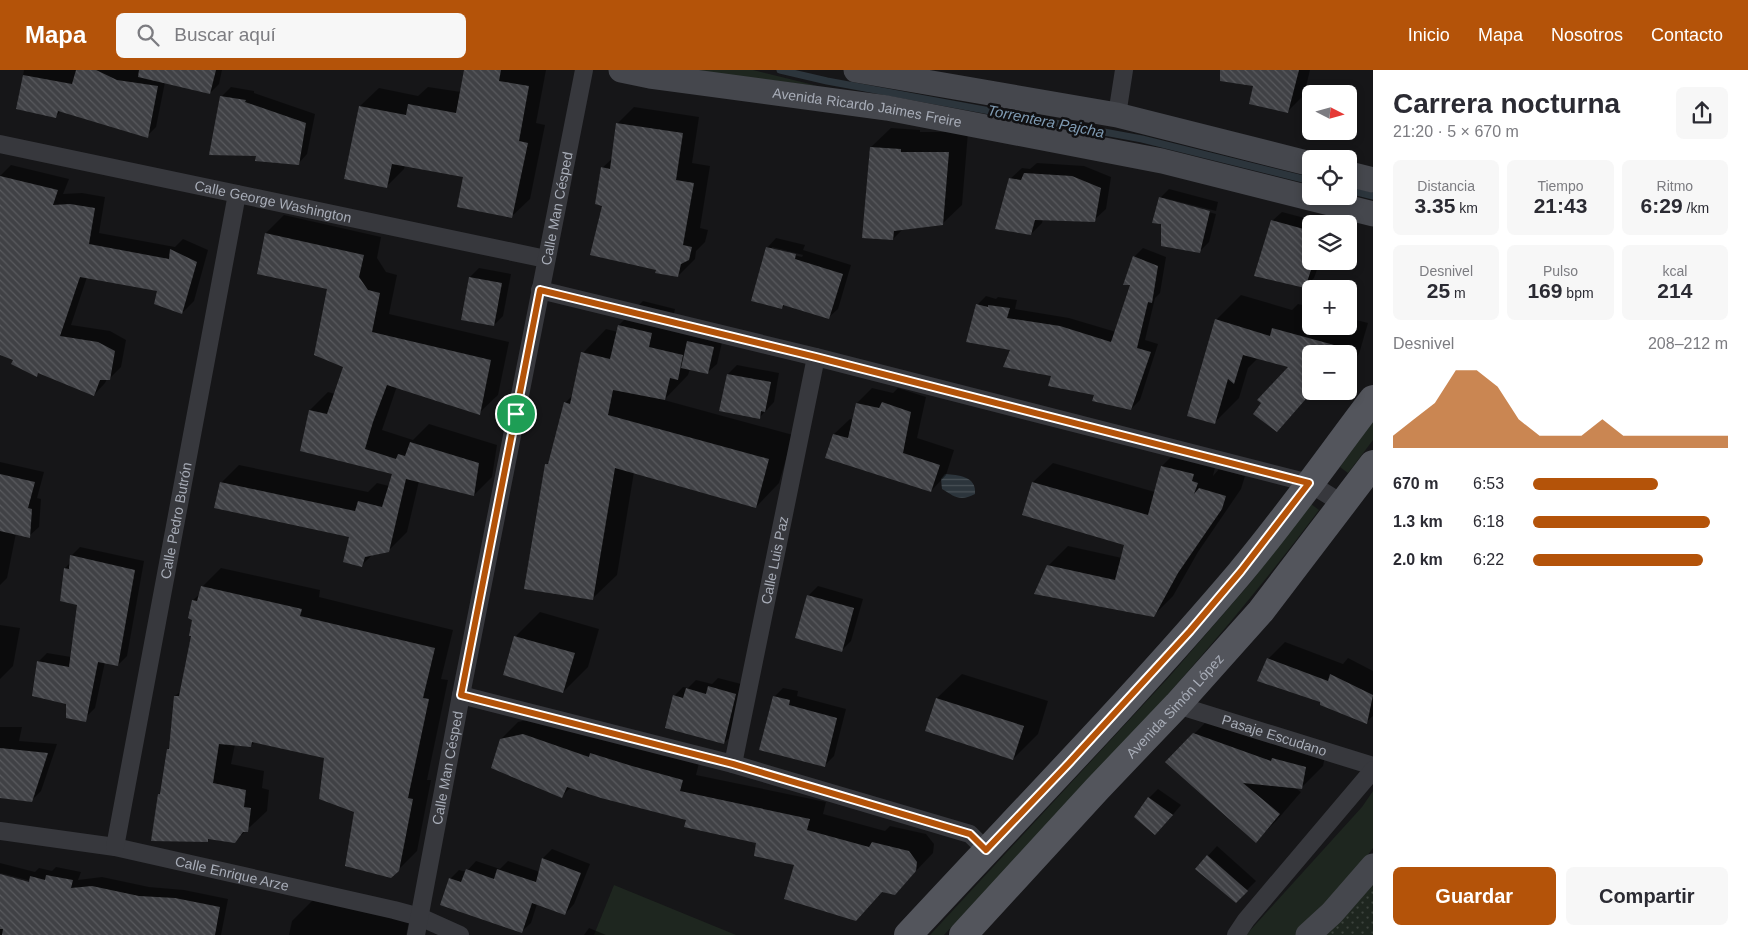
<!DOCTYPE html>
<html lang="es">
<meta charset="utf-8">
<style>
:root{--surface:#fff;--page:#f7f7f7;--text:#2b2b33;--muted:#7c7c81;--accent:#b45309}
body{margin:0;font-family:Arial,sans-serif;background:var(--page);color:var(--text);height:100vh;display:flex;flex-direction:column;font-size:19px;white-space:nowrap}
*{box-sizing:border-box;margin:0}
p{font-size:16px;color:var(--muted)}
.icon{flex:none;width:28px;height:28px;fill:none;stroke:currentColor;stroke-width:2;stroke-linecap:round;stroke-linejoin:round}
.map{position:relative;flex:1;overflow:hidden}
.side{display:flex;flex-direction:column;background:var(--surface);width:375px}
.side>*{flex:none}
.needle{width:32px;rotate:96deg}
.controls{position:absolute;left:1302px;top:15px;display:grid;gap:10px}
.controls a{display:grid;place-items:center;width:55px;height:55px;border-radius:8px;background:var(--surface);box-shadow:0 2px 8px #0003;font-size:25px}
.pin{position:absolute;display:grid;place-items:center;width:42px;height:42px;color:#fff;margin:-21px;border:2px solid #fff;border-radius:50%;box-shadow:0 1px 5px #0007}
.round{display:grid;place-items:center;flex:none;width:52px;height:52px;border-radius:8px;background:var(--page)}
.head{display:flex;align-items:center;justify-content:space-between;height:85px;padding:0 20px}
h1{font-size:28px;font-weight:600;line-height:38px}
.metrics{display:grid;grid-template-columns:repeat(3,1fr);gap:8px;height:85px;padding:5px 20px}
.metrics div{display:grid;align-content:center;border-radius:8px;background:var(--page);text-align:center}
.metrics b{font-size:21px;font-weight:600}
.metrics small{font-size:14px;font-weight:400}
.metrics p{font-size:14px}
.chart{height:140px;padding:10px 20px}
.chart p{display:flex;justify-content:space-between}
.chart svg{width:100%;height:90px;margin-top:5px;fill:var(--accent);opacity:.7}
.button{display:flex;gap:10px;margin-top:auto;padding:10px 20px}
.button a{flex:1;height:58px;border-radius:8px;background:var(--accent);color:#fff;font-size:20px;font-weight:600;line-height:58px;text-align:center}
.button a+a{background:var(--page);color:var(--text)}
ul{padding:0 20px;list-style:none;font-size:16px}
li{display:grid;grid-template-columns:80px 60px 1fr;align-items:center;height:38px}
li i{height:12px;border-radius:6px;background:var(--accent)}
header{display:flex;align-items:center;gap:30px;box-sizing:border-box;height:70px;padding:0 25px;background:var(--accent);color:#fff}
header strong{font-size:24px}
nav{display:flex;gap:28px;margin-inline-start:auto;font-size:18px}
.search{width:350px;height:45px;background:var(--page);display:flex;align-items:center;gap:12px;box-sizing:border-box;padding:0 18px;border-radius:8px;color:var(--muted);font-size:19px}
main{display:flex;flex:1;min-height:0}
.map>svg:first-child{display:block}
.grass{fill:#1e261f}
.park{fill:url(#park-dots)}
.water{fill:url(#water-rules)}
.shadow{fill:#0007;fill-rule:evenodd}
.lines{fill:none;stroke-linecap:round;stroke-linejoin:round}
.stream{stroke:#2c353c;stroke-width:7}
.building{fill:url(#building-back-hatch)}
.street{stroke:#37383d;stroke-width:18}
.secondary{stroke:#45474d;stroke-width:25}
.primary{stroke:#53555c;stroke-width:28}
.route-casing{stroke:#fff;stroke-width:10}
.route{stroke:#b45309;stroke-width:6}
.labels{text-anchor:middle;dominant-baseline:central;stroke-width:5;stroke-linejoin:round;paint-order:stroke}
.street-label{font-size:14px;fill:#a8adb8;stroke:#111113}
.water-label{font-size:15px;font-style:italic;fill:#7f9bb3;stroke:#111113}
</style>
<header>
<strong>Mapa</strong>
<div class="search"><svg class="icon" aria-label="search" viewBox="0 0 24 24"><circle cx="10" cy="10" r="6"/><path d="M15 15l6 6"/></svg>Buscar aquí</div>
<nav><a>Inicio</a><a>Mapa</a><a>Nosotros</a><a>Contacto</a></nav>
</header>
<main>
<div class="map">
<svg width="1373" height="865" viewBox="0 0 1373 865">
<defs>
<pattern id="park-dots" width="8" height="8" patternUnits="userSpaceOnUse" patternTransform="scale(1.25)"><rect width="8" height="8" fill="#1e261f"/><path d="M2 2h.1M6 6h.1" fill="none" stroke="#3c433d" stroke-width="1.8" stroke-linecap="round"/></pattern>
<pattern id="water-rules" width="6" height="5" patternUnits="userSpaceOnUse" patternTransform="scale(1.25)"><rect width="6" height="5" fill="#2c353c"/><path d="M0 2.5h6" fill="none" stroke="#485056"/></pattern>
<pattern id="building-back-hatch" width="6" height="6" patternUnits="userSpaceOnUse" patternTransform="scale(1.25)"><rect width="6" height="6" fill="#404145"/><path d="M-1 5l2 2M0 0l6 6M5-1l2 2" fill="none" stroke="#595a5e"/></pattern>
</defs>
<rect width="100%" height="100%" fill="#161618"/>
<g class="grass">
<polygon points="684,0 753,0 818,16"/>
<polygon points="1373,351 1373,370 1348,403 1340,397"/>
<path d="M1311 434 1319 440C1206 592 1074 727 944 865H930L1169 607 1251 512Z"/>
<polygon points="1373,721 1373,778 1347,813 1297,865 1246,865 1362,737"/>
<polygon points="614,815 736,865 594,865"/>
</g>
<polygon class="park" points="1373,811 1373,865 1326,865"/>
<path class="water" d="M945 404C958 405 977 406 975 424 960 432 955 427 942 419L941 409Z"/>
<g class="shadow">
<polygon points="24,0 222,0 219,14 210,23 165,12 156,57 147,66 61,41 56,46 17,38"/>
<polygon points="465,0 546,0 536,53 545,55 530,129 511,147 465,106 405,95 404,99 386,117 360,36 379,18 418,26 428,17 461,22"/>
<polygon points="1237,0 1310,0 1304,25 1287,42"/>
<polygon points="231,17 254,21 254,23 315,44 307,84 298,94 257,84 222,26"/>
<polygon points="634,37 699,47 692,93 710,96 700,158 708,160 705,172 696,181 695,189 678,206 657,199 603,135 602,98 613,88 618,53"/>
<polygon points="891,58 920,60 920,62 968,62 962,135 942,154 903,159 893,169 871,77"/>
<polygon points="1037,93 1084,96 1111,107 1106,139 1094,150 1043,149 1042,153 1031,164 1010,109 1022,98 1030,99"/>
<polygon points="11,95 69,109 63,124 82,123 105,127 99,163 175,177 183,169 208,180 194,231 182,243 158,220 87,207 71,255 110,261 126,270 121,297 110,308 107,309 105,313 94,325 40,302 36,305 14,289 0,284 0,106"/>
<polygon points="1169,119 1218,132 1216,141 1164,128 1164,130 1216,144 1209,172 1200,181 1160,128"/>
<polygon points="1282,142 1327,154 1311,154 1311,191 1320,191 1314,208 1305,217 1272,151"/>
<polygon points="284,145 381,167 377,188 386,202 397,205 389,244 509,272 498,325 479,343 397,316 382,360 413,370 429,354 497,375 492,407 474,425 419,411 407,462 388,481 373,484 362,495 350,466 221,413 239,395 368,422 377,413 389,416 394,403 301,380 310,340 328,322 335,324 344,296 329,218 266,163"/>
<path d="M776 168 805 175 803 180 851 195 838 239 828 248 785 235 782 238 767 178ZM772 177 803 185 802 187 772 180Z"/>
<polygon points="1143,178 1166,187 1160,223 1155,228 1145,270 1158,274 1140,330 1131,339 1053,305 1011,279 977,235 986,226 996,229 998,227 1017,230 1015,239 1069,248 1116,262 1132,213 1134,187"/>
<polygon points="479,198 511,204 503,246 494,255 470,207"/>
<polygon points="1241,225 1292,240 1298,234 1311,237 1311,256 1349,256 1349,248 1368,253 1359,284 1349,294 1349,284 1311,284 1311,302 1258,288 1248,298 1239,328 1214,353 1216,250"/>
<polygon points="643,231 675,239 672,253 723,268 717,294 707,303 690,299 688,305 664,330 793,365 779,413 756,437 669,413 669,411 634,402 617,505 593,528 546,395 550,391 565,333 573,325 583,283 606,259 618,262 619,255"/>
<polygon points="737,295 779,303 774,332 760,347 728,304"/>
<polygon points="872,318 893,323 898,318 926,327 917,368 954,380 946,405 931,421 834,364 850,349 853,350 857,333"/>
<polygon points="1181,377 1216,393 1213,406 1219,399 1245,406 1241,419 1198,482 1173,526 1153,546 1048,496 1068,476 1122,488 1125,474 1024,444 1033,412 1053,393 1155,422 1162,396"/>
<polygon points="0,392 44,402 37,428 41,429 39,457 29,466 16,463 7,508 0,515"/>
<polygon points="80,477 144,491 127,586 118,595 105,592 95,638 86,647 67,633 38,592 47,583 71,587 78,534 61,530 65,498 71,492 71,486"/>
<polygon points="221,498 320,520 319,527 453,560 441,609 448,610 427,710 431,710 417,781 398,800 355,742 326,687 255,672 251,676 235,674 231,694 264,701 262,718 269,720 267,741 234,772 210,768 207,771 159,724 162,721 168,679 170,677 175,626 182,620 192,565 193,530 200,524 202,517"/>
<polygon points="818,516 863,529 851,571 842,580 808,526"/>
<polygon points="540,542 599,559 588,597 563,622 516,566"/>
<polygon points="0,555 20,558 13,596 0,609"/>
<polygon points="1285,572 1343,594 1348,588 1373,601 1373,646 1366,652 1322,631 1268,589"/>
<polygon points="962,604 1048,631 1038,664 1013,689 937,628"/>
<polygon points="718,608 745,615 733,664 724,673 674,626 683,617 688,618 696,610 712,614"/>
<polygon points="783,618 798,621 797,626 846,639 834,686 825,695 774,627"/>
<polygon points="1216,642 1327,676 1323,696 1301,718 1294,717 1301,722 1277,750 1256,771 1167,691"/>
<polygon points="540,647 699,693 696,705 826,732 823,744 885,761 890,756 926,764 934,774 933,783 894,824 796,794 758,772 687,750 571,717 562,726 501,669 518,652"/>
<polygon points="0,657 22,657 19,671 57,674 41,721 32,730 0,727"/>
<polygon points="1158,719 1181,735 1164,755 1149,728"/>
<polygon points="1217,776 1256,811 1236,831 1196,799"/>
<polygon points="552,779 590,794 574,834 565,844 537,834 531,853 521,862 450,809 459,800 466,802 476,791 500,799 508,791 540,802 543,788"/>
<polygon points="0,793 35,802 39,798 52,801 56,797 81,802 78,810 102,807 149,817 184,820 228,829 221,865 0,865 0,805 34,814 35,812 0,803"/>
<polygon points="318,825 411,844 406,865 289,865 292,851"/>
<polygon points="589,858 606,865 584,865"/>
</g>
<g class="lines">
<g class="stream">
<polyline points="780,0 827,11 1142,69 1311,111"/>
<polyline points="1349,120 1373,126"/>
</g>
</g>
<g class="building">
<polygon points="76,0 96,0 117,10 158,16 148,68 58,41 56,48 16,39 23,5 72,14"/>
<polygon points="139,0 216,0 210,24 138,7"/>
<polygon points="464,0 501,0 499,11 529,16 519,71 528,73 512,148 457,137 463,107 392,94 387,118 344,109 359,36 406,45 408,34 456,43"/>
<polygon points="1220,0 1299,0 1288,43 1249,34 1253,16 1220,11"/>
<polygon points="220,26 246,30 245,32 306,53 299,95 255,91 256,86 209,85"/>
<polygon points="616,53 683,63 676,110 694,113 683,175 692,177 689,190 681,194 678,207 655,203 656,200 590,185 602,136 595,134 601,97 610,99"/>
<polygon points="870,77 901,79 901,82 949,82 943,155 894,161 893,170 862,168"/>
<polygon points="1024,103 1072,106 1101,118 1095,152 1035,150 1031,165 995,159 1009,108 1021,110"/>
<polygon points="0,106 58,120 53,135 70,134 95,138 89,174 169,189 170,179 197,192 182,244 154,234 157,221 80,207 60,266 98,272 115,281 110,310 100,310 94,326 38,303 37,307 11,294 13,290 0,285"/>
<polygon points="1159,127 1210,141 1200,183 1161,176 1161,154 1152,153"/>
<polygon points="1271,150 1311,161 1311,200 1305,218 1254,206"/>
<polygon points="265,163 364,185 359,207 368,220 380,223 372,262 491,290 480,345 387,315 373,352 365,379 396,389 398,384 405,386 410,372 479,393 474,426 406,409 389,482 365,487 362,497 343,492 349,467 214,438 220,412 355,441 358,431 382,437 392,404 300,381 309,340 327,344 343,297 314,285 327,219 257,204"/>
<polygon points="766,177 796,184 795,189 843,204 829,249 783,235 782,239 751,231"/>
<polygon points="1133,186 1158,196 1152,233 1148,232 1137,278 1151,282 1131,340 1092,331 1094,325 1048,316 1051,306 1003,297 1010,280 966,272 976,234 988,237 988,235 1010,238 1007,248 1060,256 1111,272 1130,215 1123,215"/>
<polygon points="469,207 502,213 494,256 461,250"/>
<polygon points="1215,249 1270,266 1272,258 1345,278 1345,284 1311,284 1311,323 1277,362 1253,344 1261,333 1257,330 1288,297 1243,285 1234,314 1228,309 1215,354 1187,346"/>
<polygon points="618,255 652,263 649,277 683,285 678,310 670,308 665,330 613,320 608,345 769,389 756,438 615,398 593,530 524,519 545,394 548,394 564,332 570,334 581,282 610,289"/>
<polygon points="687,271 714,277 708,304 681,298"/>
<polygon points="727,304 771,312 765,342 761,341 760,349 719,341"/>
<polygon points="882,332 911,342 903,383 940,395 931,422 825,388 833,364 848,368 856,333 879,338"/>
<polygon points="1161,396 1194,404 1192,411 1198,413 1194,424 1199,418 1226,426 1222,439 1178,503 1154,547 1034,524 1047,495 1115,510 1124,475 1022,445 1032,412 1148,445"/>
<polygon points="0,404 35,412 28,438 32,439 30,468 0,461"/>
<polygon points="70,485 135,500 118,596 98,592 86,652 66,648 66,634 32,626 37,591 69,597 77,535 60,531 64,498 69,499"/>
<polygon points="201,516 302,539 300,546 435,578 423,628 429,629 408,728 413,729 399,801 391,808 345,796 354,742 319,729 324,688 252,672 251,677 219,674 213,713 246,720 244,737 251,738 248,762 243,762 235,773 208,769 208,772 151,771 158,724 160,724 167,679 169,679 174,626 179,626 191,566 189,566 192,550 188,548 192,530 197,531"/>
<polygon points="807,525 854,538 842,582 795,568"/>
<polygon points="514,566 575,583 563,623 503,605"/>
<polygon points="1267,588 1328,611 1330,604 1373,625 1367,654 1320,635 1320,632 1257,611"/>
<polygon points="708,616 736,624 724,674 665,658 673,625 683,628 686,618 706,624"/>
<polygon points="773,626 790,630 789,635 837,648 825,697 759,680"/>
<polygon points="936,628 1024,656 1013,690 925,661"/>
<polygon points="1193,663 1271,691 1272,688 1306,697 1302,719 1243,713 1280,744 1256,773 1165,692"/>
<polygon points="523,664 589,687 590,683 632,696 683,710 680,721 810,749 807,760 869,777 872,772 909,781 917,792 916,801 895,825 882,822 856,851 784,829 794,795 754,786 756,773 684,757 686,750 601,728 567,717 562,728 491,698 500,669"/>
<polygon points="0,678 48,683 32,732 0,728"/>
<polygon points="1148,727 1173,745 1155,765 1134,747"/>
<polygon points="1207,785 1248,821 1236,833 1195,799"/>
<polygon points="542,788 581,803 565,845 532,833 522,863 440,835 449,808 461,812 466,799 494,809 497,799 536,812"/>
<polygon points="0,804 29,812 30,806 45,810 46,805 73,810 71,818 92,816 139,826 175,828 220,837 215,865 2,865 3,859 0,859"/>
</g>
<g class="lines">
<g class="street">
<polyline points="1117,45 1124,0"/>
<path id="s1" d="M0 74 546 189"/>
<polyline points="540,220 816,287 1309,413 1343,434"/>
<polyline points="461,625 733,694 970,764 986,780"/>
<path id="s2" d="M1177 635 1373 696"/>
<path id="s3" d="M733 694 816 287"/>
<path id="s4" d="M0 761 115 777 394 840 420 847 460 865"/>
<path id="s5" d="M115 777 237 124"/>
<path id="s6" d="M416 865 461 625 584 0"/>
<polyline points="1236,865 1246,850 1373,700"/>
</g>
<g class="secondary">
<path id="s7" d="M621 0 650 6 887 38 1162 91 1373 144"/>
<polyline points="856,0 1117,45 1311,94"/>
<polyline points="1349,104 1373,110"/>
<polyline points="1308,865 1332,843 1373,796"/>
</g>
<g class="primary">
<path d="M908 865C1019 745 1134 628 1240 503 1287 447 1329 387 1373 329"/>
<path id="s8" d="M963 865 1097 719 1177 635 1261 541 1373 394"/>
</g>
</g>
<g class="lines">
<g class="route-casing">
<polygon id="route" points="540,220 816,287 1309,413 1241,501 1190,561 1069,693 986,780 970,764 733,694 461,625"/>
</g>
<use href="#route" class="route"/>
</g>
<g class="labels">
<g class="street-label">
<text stroke="none"><textPath href="#s7" startOffset="249">Avenida Ricardo Jaimes Freire</textPath></text>
<text stroke="none"><textPath href="#s1" startOffset="279">Calle George Washington</textPath></text>
<text stroke="none"><textPath href="#s6" startOffset="740">Calle Man Césped</textPath></text>
<text stroke="none"><textPath href="#s5" startOffset="332">Calle Pedro Butrón</textPath></text>
<text stroke="none"><textPath href="#s3" startOffset="208">Calle Luis Paz</textPath></text>
<text stroke="none"><textPath href="#s8" startOffset="312">Avenida Simón López</textPath></text>
<text stroke="none"><textPath href="#s2" startOffset="102">Pasaje Escudano</textPath></text>
<text stroke="none"><textPath href="#s6" startOffset="170">Calle Man Césped</textPath></text>
<text stroke="none"><textPath href="#s4" startOffset="236">Calle Enrique Arze</textPath></text>
</g>
<g class="water-label">
<text transform="translate(1046 51) rotate(11)">Torrentera Pajcha</text>
</g>
</g>
</svg>
<div class="controls">
<a><svg class="needle" viewBox="-14 -14 28 28"><path d="M0-13l5 13h-10z" fill="#e53935"/><path d="M0 13l5-13h-10z" fill="#7c7c81"/></svg></a>
<a><svg class="icon" aria-label="locate" viewBox="0 0 24 24"><circle cx="12" cy="12" r="6"/><path d="M12 2v4M12 18v4M2 12h4M18 12h4"/></svg></a>
<a><svg class="icon" aria-label="layers" viewBox="0 0 24 24"><path d="M12 4l9 5-9 5-9-5zM3 14l9 5 9-5"/></svg></a>
<a>+</a>
<a>−</a>
</div>
<div class="pin" style="left:516px;top:344px;background:#1e9e55"><svg class="icon" aria-label="arrive" viewBox="0 0 24 24"><path d="M6 21V4h12l-3 4 3 4H6"/></svg></div>
</div>
<section class="side">
<div class="head"><div><h1>Carrera nocturna</h1><p>21:20 · 5 × 670 m</p></div><a class="round"><svg class="icon" aria-label="share" viewBox="0 0 24 24"><path d="M12 15V3M7 8l5-5 5 5M5 13v7h14v-7"/></svg></a></div>
<div class="metrics">
<div><p>Distancia</p><b>3.35<small> km</small></b></div>
<div><p>Tiempo</p><b>21:43</b></div>
<div><p>Ritmo</p><b>6:29<small> /km</small></b></div>
</div>
<div class="metrics">
<div><p>Desnivel</p><b>25<small> m</small></b></div>
<div><p>Pulso</p><b>169<small> bpm</small></b></div>
<div><p>kcal</p><b>214</b></div>
</div>
<div class="chart"><p><span>Desnivel</span>208–212 m</p>
<svg viewBox="0 0 160 44" preserveAspectRatio="none"><path d="M0 44V38L10 30L20 22L30 6L40 6L50 14L60 30L70 38L80 38L90 38L100 30L110 38L120 38L130 38L140 38L150 38L160 38V44z"/></svg>
</div>
<ul>
<li><b>670 m</b>6:53<i style="width:64%"></i></li>
<li><b>1.3 km</b>6:18<i style="width:91%"></i></li>
<li><b>2.0 km</b>6:22<i style="width:87%"></i></li>
</ul>
<div class="button"><a>Guardar</a><a>Compartir</a></div>
</section>
</main>
